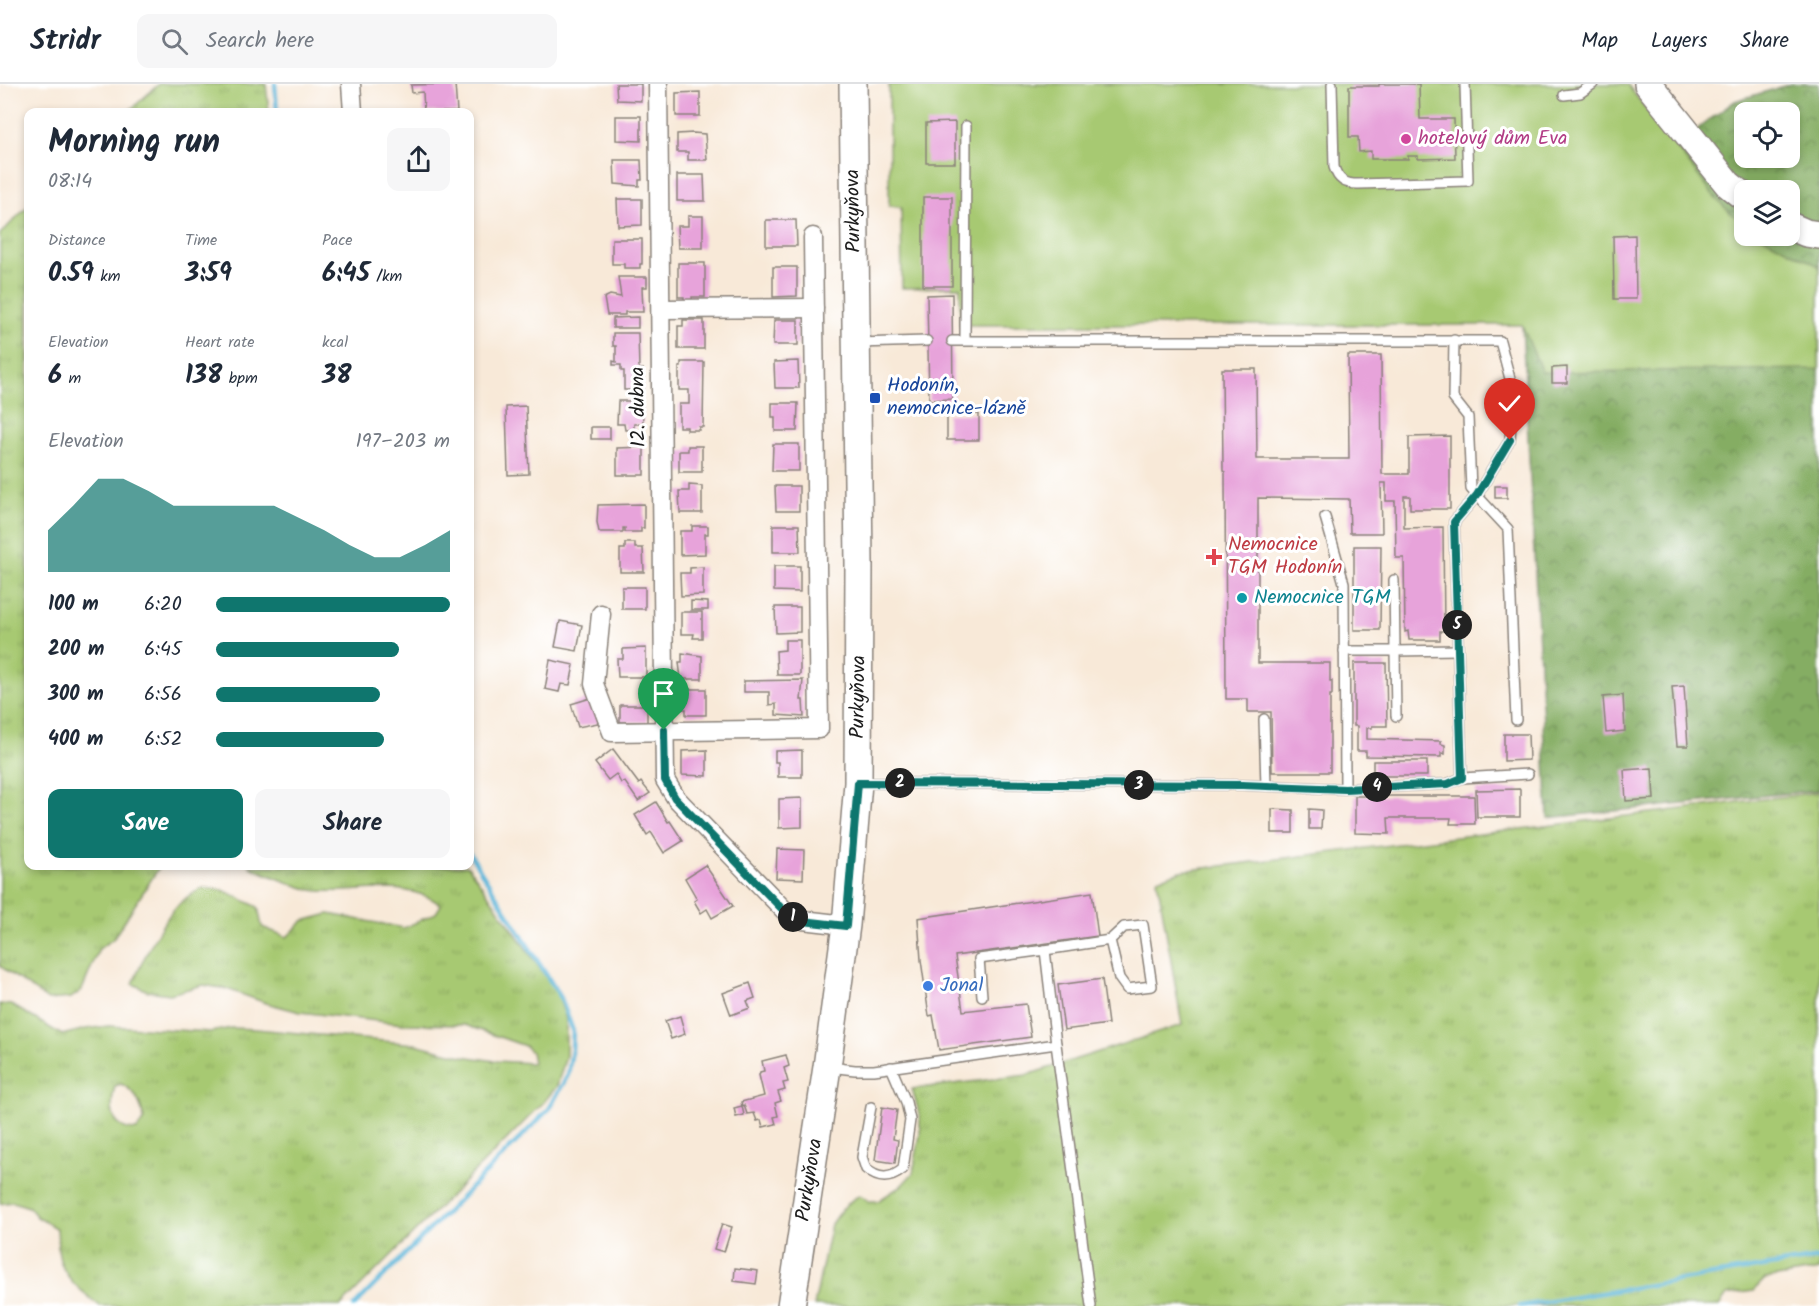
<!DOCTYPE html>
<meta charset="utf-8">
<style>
:root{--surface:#fff;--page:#f6f6f7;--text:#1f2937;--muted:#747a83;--line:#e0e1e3;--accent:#0f766e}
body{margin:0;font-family:Kalam,sans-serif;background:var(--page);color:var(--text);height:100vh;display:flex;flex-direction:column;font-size:22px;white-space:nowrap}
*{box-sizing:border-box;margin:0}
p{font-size:20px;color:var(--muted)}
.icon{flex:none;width:33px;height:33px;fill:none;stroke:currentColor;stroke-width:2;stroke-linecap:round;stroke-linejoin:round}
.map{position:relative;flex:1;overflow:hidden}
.panel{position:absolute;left:24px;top:24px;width:450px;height:762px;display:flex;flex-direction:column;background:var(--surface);border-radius:12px;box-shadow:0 3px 9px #0003}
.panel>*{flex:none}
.buttons{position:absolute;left:1734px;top:18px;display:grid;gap:12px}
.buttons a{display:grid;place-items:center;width:66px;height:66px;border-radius:12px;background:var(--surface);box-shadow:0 3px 9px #0003;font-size:30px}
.pin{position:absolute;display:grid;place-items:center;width:51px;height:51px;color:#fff;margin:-62px -26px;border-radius:50% 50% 50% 0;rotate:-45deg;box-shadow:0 0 6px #0007}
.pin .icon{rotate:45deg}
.km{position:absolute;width:30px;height:30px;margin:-15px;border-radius:50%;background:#222;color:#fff;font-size:16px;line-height:30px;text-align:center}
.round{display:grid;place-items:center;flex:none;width:63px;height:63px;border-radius:12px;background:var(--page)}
.headline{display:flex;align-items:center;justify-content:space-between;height:102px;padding:0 24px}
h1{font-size:33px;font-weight:700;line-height:45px}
.stats{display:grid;grid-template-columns:repeat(3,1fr);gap:9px;height:102px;padding:6px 24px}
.stats div{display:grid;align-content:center}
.stats b{font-size:26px;font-weight:700}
.stats small{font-size:16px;font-weight:400}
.stats p{font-size:16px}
.chart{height:168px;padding:12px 24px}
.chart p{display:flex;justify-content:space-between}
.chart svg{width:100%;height:108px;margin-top:6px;fill:var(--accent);opacity:.7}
.button{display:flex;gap:12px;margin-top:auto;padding:12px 24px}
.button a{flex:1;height:69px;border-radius:12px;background:var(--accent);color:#fff;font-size:24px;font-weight:700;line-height:69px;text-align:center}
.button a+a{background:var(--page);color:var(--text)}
ul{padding:0 24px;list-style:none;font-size:20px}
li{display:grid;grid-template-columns:96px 72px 1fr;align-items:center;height:45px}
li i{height:15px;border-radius:8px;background:var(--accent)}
header{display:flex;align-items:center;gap:36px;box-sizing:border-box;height:84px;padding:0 30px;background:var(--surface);border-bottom:2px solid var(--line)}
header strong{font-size:28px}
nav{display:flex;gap:33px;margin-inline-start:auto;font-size:21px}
.search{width:420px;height:54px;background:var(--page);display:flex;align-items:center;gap:15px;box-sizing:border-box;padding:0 21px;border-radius:12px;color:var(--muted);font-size:22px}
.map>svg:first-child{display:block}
.grass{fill:url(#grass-tufts);stroke:#627247;stroke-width:1.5;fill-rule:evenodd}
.forest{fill:url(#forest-crowns);stroke:#506440;stroke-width:1.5;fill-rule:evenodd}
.park{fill:#a7c972;stroke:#627247;stroke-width:1.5}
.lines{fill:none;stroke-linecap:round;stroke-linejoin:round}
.stream{stroke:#5cb6d9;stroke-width:4.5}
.building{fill:#e7a3da}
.lane-casing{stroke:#8a827a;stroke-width:12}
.street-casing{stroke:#8a827a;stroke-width:21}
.secondary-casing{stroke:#8a827a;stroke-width:30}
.lane{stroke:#fff;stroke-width:9}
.street{stroke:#fff;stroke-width:18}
.secondary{stroke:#fff;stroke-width:27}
.route-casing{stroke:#fff;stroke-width:12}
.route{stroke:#0f766e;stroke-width:8}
.hotel-dot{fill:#d1479c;stroke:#fff;stroke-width:2}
.transit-dot{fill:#1a4fb4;stroke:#fff;stroke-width:2}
.health-dot{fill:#e0444e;stroke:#fff;stroke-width:2}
.culture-dot{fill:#0f9aa8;stroke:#fff;stroke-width:2}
.shop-dot{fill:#3f7fe0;stroke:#fff;stroke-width:2}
.labels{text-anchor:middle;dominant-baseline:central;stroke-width:6;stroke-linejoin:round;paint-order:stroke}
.hotel-label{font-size:20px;fill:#b23c85;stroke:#fff;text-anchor:start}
.street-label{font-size:20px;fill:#1c1c1c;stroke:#fff}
.transit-label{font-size:20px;fill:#164399;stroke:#fff;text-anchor:start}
.health-label{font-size:20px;fill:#be3a42;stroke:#fff;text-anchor:start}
.culture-label{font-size:20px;fill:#0d838f;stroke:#fff;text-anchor:start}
.shop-label{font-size:20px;fill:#366cbe;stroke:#fff;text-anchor:start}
</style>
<header>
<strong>Stridr</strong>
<div class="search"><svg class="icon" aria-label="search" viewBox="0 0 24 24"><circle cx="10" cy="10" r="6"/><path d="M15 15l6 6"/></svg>Search here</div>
<nav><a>Map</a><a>Layers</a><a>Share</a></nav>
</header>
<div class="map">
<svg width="1819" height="1222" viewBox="0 0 1819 1222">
<defs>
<pattern id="grass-tufts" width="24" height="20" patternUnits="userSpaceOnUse" patternTransform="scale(1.5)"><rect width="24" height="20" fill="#a7c972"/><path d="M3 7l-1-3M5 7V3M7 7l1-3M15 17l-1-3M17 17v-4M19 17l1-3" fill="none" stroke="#8fac62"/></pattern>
<pattern id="forest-crowns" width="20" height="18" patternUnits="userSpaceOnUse" patternTransform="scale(1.5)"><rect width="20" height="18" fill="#85ad64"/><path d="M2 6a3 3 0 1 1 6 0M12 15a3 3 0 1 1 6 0" fill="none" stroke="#6c8c52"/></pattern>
</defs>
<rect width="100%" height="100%" fill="#fff"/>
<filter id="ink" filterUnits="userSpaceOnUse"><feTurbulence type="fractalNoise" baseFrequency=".0167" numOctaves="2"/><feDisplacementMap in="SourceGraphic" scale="12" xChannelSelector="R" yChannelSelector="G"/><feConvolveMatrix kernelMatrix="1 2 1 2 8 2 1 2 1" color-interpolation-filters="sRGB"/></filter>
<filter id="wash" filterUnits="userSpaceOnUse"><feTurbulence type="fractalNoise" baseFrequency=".008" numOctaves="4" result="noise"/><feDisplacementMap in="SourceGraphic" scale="24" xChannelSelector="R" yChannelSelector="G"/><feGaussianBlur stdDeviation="1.35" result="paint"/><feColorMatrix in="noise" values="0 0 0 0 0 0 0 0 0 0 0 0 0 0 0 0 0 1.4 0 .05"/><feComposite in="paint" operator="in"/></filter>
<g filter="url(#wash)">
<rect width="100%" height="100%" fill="#f8e9d8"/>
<g class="grass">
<polygon points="159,0 266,0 269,28 128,28"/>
<polygon points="28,122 28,782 160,782 113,855 99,865 82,906 71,914 48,916 0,882 0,150"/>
<path d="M1819 708V1186L1765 1195 1753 1207 1727 1211 1719 1222H814L831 1140C838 1129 848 1117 860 1111L869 1117H878L901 1102 913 1089 920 1051V1032L912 1005 1027 991 1182 941 1157 795 1181 787Z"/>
<path d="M249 782H468L558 910 566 935V972L557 1002 544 1018 341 1222H100C86 1211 67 1197 61 1179 57 1169 58 1156 57 1145L37 1133 29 1123 13 1118 0 1120V920L12 921 62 951 86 945 108 942 211 948 231 944 256 945 415 960 462 972 495 977 533 979 531 968 525 962 465 941 403 940 300 928 266 919 227 905 203 901 170 910 148 907 133 900C140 880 163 835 178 821 185 814 194 809 201 804L223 806 258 823 262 843 287 853 303 837 329 830 404 844 436 829 441 821C405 794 360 810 319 807 304 806 263 789 249 782ZM121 1000C136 1007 141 1020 144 1035L137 1046C110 1046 109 1024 115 1002Z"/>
</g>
<path class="forest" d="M1791 0H1819V706L1548 734 1522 241 1650 88 1701 42 1735 17ZM1744 28H1790V74H1744ZM1744 106H1790V152H1744Z"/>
<polygon class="park" points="889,0 1627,0 1717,116 1744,141 1744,152 1761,152 1819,182 1819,285 1542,288 1522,241 960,241 960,203 902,204 901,123 889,122"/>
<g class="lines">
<g class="stream">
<polyline points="275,0 277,28"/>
<polyline points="354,1222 549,1025 568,991 572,966 573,947 561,914 470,770"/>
<polyline points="1520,1222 1819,1174"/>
</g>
</g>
<g id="blocks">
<g class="building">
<polygon points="455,0 457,28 424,28 423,8 412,9 411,1"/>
<polygon points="616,0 641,0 641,17 617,16"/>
<polygon points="1379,0 1419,0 1420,35 1454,35 1455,74 1418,75 1418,72 1408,72 1408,75 1371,75 1371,67 1359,68 1358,53 1349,53 1349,2 1379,2"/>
<polygon points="700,8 700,32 676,32 676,9"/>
<polygon points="616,32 641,32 641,57 616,56"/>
<polygon points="955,38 955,79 926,79 926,39"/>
<polygon points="693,49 705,50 707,76 688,76 688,68 677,68 677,50"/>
<polygon points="614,76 641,76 642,96 639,96 639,102 615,100"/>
<polygon points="677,91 704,91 705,117 677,117"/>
<rect x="923" y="113" width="29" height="89"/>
<polygon points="617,115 642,115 642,141 618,142"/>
<polygon points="688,132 703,132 703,164 678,164 677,142 688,142"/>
<polygon points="766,136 796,136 797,162 766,162"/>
<polygon points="1635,151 1636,215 1614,215 1613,152"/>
<polygon points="612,155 642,155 642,180 640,180 640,184 624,184 624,180 612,180"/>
<polygon points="678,179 705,179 705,213 692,213 692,216 684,216 684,213 678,213"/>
<polygon points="773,183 797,183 797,212 773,213"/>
<polygon points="618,193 647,193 647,203 642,203 643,228 625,228 625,231 607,231 604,214 610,211 621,213"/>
<polygon points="952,210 953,315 929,316 927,211"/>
<polygon points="638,233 638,244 613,244 613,234"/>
<polygon points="683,236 704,236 704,265 678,265 678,242 683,242"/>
<polygon points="774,236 798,236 798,261 773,261"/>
<polygon points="613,249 638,249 639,285 643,285 643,306 624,306 624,287 621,287 621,281 613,281 613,277 616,278 616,262 613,262"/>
<polygon points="1348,271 1381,271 1382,390 1409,390 1409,353 1450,352 1450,425 1410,425 1410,412 1404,412 1404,444 1443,443 1444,547 1440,547 1440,556 1409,556 1408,547 1405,548 1404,474 1396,474 1395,417 1386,417 1386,399 1381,399 1382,449 1350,449 1349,415 1258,414 1258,579 1330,579 1330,597 1332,597 1332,611 1330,611 1330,688 1272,688 1271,628 1248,628 1248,615 1226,615 1225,388 1223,387 1222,285 1256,285 1257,375 1349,375"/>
<polygon points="798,277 799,304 775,304 774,278"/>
<polygon points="681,278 704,278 703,343 699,343 699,346 687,346 687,343 679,343 679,320 689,320 689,306 679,306 679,283 681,283"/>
<polygon points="1567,283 1567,299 1552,299 1552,284"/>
<polygon points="618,317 642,317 643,340 634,340 634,346 625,346 624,340 617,340"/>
<polygon points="772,319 798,319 797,347 775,347 775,333 772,333"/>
<polygon points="526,322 529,390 508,391 506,323"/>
<rect x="947" y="330" width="32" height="26"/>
<rect x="591" y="343" width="19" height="12"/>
<polygon points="773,360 799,360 799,387 772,387"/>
<polygon points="688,362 702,362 702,388 679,388 679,367 688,367"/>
<polygon points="644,363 644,391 617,391 617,364"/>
<polygon points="689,401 702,402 702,429 680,429 679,407 689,407"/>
<polygon points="775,402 799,402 799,427 776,427"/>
<rect x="1495" y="402" width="12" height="12"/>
<polygon points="644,420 644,444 641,444 641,448 625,448 625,444 623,444 623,448 599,448 597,438 598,421"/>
<polygon points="773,441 799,441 800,468 773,468"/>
<polygon points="692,442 708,442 708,450 705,450 705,470 680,471 680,447 692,447"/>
<polygon points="625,459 635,459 635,464 643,464 644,488 620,488 620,465 625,465"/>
<polygon points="1354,462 1381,462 1380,546 1354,546"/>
<polygon points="774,482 800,482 800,508 774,507"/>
<polygon points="703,483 703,511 681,512 680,489 690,489 690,484"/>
<rect x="622" y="503" width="23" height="22"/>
<polygon points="691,517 708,518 708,526 691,526"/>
<polygon points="775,523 800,523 800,548 776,549"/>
<polygon points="681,528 702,528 702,554 693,554 694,550 681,550"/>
<polygon points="560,537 582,541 577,567 555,563"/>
<polygon points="785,556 800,556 800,591 777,591 776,567 785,566"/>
<polygon points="646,564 646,593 618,593 617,575 623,575 623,565"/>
<polygon points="682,569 702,572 702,595 681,595 679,578 682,578"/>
<polygon points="550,576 574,581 570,601 561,600 559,608 545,605"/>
<polygon points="1354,579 1386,579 1387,642 1372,642 1372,644 1367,644 1367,655 1441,657 1441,660 1445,661 1445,670 1441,669 1441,673 1366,672 1366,667 1357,667 1357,642 1354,642"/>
<polygon points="803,596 801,616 803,616 804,633 776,631 776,620 769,621 769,608 744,608 744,597"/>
<polygon points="1684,602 1688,662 1677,662 1672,603"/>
<polygon points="681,605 706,605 706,631 686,631 686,625 681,625"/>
<polygon points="1623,611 1625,647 1606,649 1603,613"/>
<polygon points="594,613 603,638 578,643 571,620"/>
<rect x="620" y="621" width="27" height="17"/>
<polygon points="1504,650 1528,650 1529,676 1504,677"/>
<polygon points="613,665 639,700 641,698 650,709 638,717 625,698 621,699 616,690 608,696 595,679"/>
<polygon points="707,666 707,692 682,691 682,667"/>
<polygon points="802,666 802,693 778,693 778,678 775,678 775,667"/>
<rect x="1373" y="677" width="54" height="15"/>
<polygon points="1652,684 1654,715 1626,717 1624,686"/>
<polygon points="1520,705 1520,733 1477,733 1476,706"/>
<polygon points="1355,712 1474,712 1475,740 1450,740 1451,734 1388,734 1389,750 1355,749"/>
<polygon points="802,714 802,743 779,744 779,715"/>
<polygon points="656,718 668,738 670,737 683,757 664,769 651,748 647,751 635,731"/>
<polygon points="1272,725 1293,726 1293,749 1272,749"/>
<polygon points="1309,725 1322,726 1321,745 1309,745"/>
<polygon points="777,765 804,766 803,795 776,794"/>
<polygon points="705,781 733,822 712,834 707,825 701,829 694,817 697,815 685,794"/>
<polygon points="1092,808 1098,852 955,872 963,927 1026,920 1031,953 939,966 933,931 929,932 921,876 918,834"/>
<polygon points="1102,895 1108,940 1064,946 1058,901"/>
<polygon points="750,899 755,914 747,917 750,924 731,931 723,909"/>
<polygon points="680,932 685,950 671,955 665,937"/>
<polygon points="786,971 789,982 784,984 788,998 783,999 785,1006 778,1008 781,1017 775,1019 778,1032 774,1033 776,1040 763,1043 761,1036 757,1037 754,1029 747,1030 744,1021 742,1022 744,1031 736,1033 734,1024 742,1022 741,1018 764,1012 759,991 760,988 764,987 762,977"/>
<polygon points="882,1023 897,1026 893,1055 898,1056 895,1079 875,1076"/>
<polygon points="722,1140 732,1143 724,1168 714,1165"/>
<polygon points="735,1184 758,1187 756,1200 734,1197"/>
</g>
</g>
</g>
<g filter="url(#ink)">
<use href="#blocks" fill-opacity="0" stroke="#8a827a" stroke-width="1.5"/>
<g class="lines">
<g class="lane-casing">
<g id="lane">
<path d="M1332 0 1334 83C1338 96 1345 100 1358 100L1468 97 1465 0"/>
<polyline points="1564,11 1580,9 1593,0"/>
<polyline points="965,256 966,42"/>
<polyline points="1454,256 1453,314 1468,333 1471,405 1508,445 1516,636"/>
<polyline points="952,257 1500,257 1513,306 1510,356 1477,411 1454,438 1462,694 1528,690"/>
<polyline points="858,259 927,257"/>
<polyline points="1394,496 1395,567 1458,566"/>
<polyline points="1344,567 1395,567 1396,632"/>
<polyline points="1264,635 1266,702"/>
<polyline points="859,699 1242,701 1345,705 1344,499 1325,433"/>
<polyline points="1345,705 1447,700 1462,694"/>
<polyline points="1045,866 1110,856 1119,894 1127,905 1152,902 1143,841 1124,843 1110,856"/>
<polyline points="1056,960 1091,1222"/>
<polyline points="829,983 855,986 874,986 1056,960 1045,866 979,875 982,912"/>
<path d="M871 1023 862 1073 866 1085C879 1096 891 1095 903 1085L910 1036 906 1018 891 983"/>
</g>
</g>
<g class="street-casing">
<g id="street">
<polyline points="351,0 353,28"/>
<polyline points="658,0 665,696 676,714 787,829 803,836 846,841"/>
<polyline points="661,225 814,224"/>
<polyline points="601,530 594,600 612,648 819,645 813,153"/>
</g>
</g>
<g class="secondary-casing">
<g id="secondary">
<polyline points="1648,0 1728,100 1744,113"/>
<polyline points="1790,142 1806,149 1819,151"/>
<polyline points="791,1222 827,983 846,841 858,699 859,479 853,0"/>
</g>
</g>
<use href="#lane" class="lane"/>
<use href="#street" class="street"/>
<use href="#secondary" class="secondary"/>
</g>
</g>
<g class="lines" filter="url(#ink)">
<g class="route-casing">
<polyline id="route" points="664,646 665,696 675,714 786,829 803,837 846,842 858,699 1242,701 1345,705 1448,700 1462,694 1454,438 1477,411 1510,356"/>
</g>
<use href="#route" class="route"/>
</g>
<circle class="hotel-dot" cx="1406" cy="55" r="6"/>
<rect class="transit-dot" x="869" y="308" width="12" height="12" rx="3"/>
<path class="health-dot" d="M1211 464h6v6h6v6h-6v6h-6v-6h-6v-6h6z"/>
<circle class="culture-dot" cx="1242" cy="514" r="6"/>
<circle class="shop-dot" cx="928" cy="902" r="6"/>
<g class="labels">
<g class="hotel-label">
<text x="1418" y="55">hotelový dům Eva</text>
</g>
<g class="street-label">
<text transform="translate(854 127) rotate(-91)">Purkyňova</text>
<text transform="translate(639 323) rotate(-91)">12. dubna</text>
<text transform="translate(859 613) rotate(-89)">Purkyňova</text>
<text transform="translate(810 1096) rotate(-81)">Purkyňova</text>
</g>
<g class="transit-label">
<text x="887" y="302">Hodonín,<tspan x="887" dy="23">nemocnice-lázně</tspan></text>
</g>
<g class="health-label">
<text x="1228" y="461">Nemocnice<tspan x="1228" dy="23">TGM Hodonín</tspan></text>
</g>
<g class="culture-label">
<text x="1254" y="514">Nemocnice TGM</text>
</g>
<g class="shop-label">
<text x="940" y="902">Jonal</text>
</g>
</g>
</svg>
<div class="buttons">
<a><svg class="icon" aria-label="locate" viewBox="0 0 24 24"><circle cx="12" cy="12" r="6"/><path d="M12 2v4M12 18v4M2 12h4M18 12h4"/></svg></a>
<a><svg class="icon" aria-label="layers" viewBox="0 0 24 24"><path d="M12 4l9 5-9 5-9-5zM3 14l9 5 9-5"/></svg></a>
</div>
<div class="pin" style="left:664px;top:646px;background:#1e9e55"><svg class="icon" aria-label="arrive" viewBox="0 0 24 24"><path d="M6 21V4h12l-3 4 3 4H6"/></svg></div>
<div class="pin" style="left:1510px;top:356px;background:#d93025"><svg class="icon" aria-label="check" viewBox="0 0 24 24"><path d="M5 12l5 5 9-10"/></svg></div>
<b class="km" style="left:793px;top:833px">1</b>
<b class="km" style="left:900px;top:699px">2</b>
<b class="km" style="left:1139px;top:701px">3</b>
<b class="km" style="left:1377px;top:703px">4</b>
<b class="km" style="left:1457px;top:541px">5</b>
<section class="panel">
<div class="headline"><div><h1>Morning run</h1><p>08:14</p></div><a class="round"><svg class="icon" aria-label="share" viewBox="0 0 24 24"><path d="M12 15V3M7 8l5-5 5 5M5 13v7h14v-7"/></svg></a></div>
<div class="stats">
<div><p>Distance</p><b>0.59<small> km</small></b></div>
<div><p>Time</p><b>3:59</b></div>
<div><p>Pace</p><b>6:45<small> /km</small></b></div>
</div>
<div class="stats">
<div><p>Elevation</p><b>6<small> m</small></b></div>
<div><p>Heart rate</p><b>138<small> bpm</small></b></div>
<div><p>kcal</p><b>38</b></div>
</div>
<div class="chart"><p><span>Elevation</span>197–203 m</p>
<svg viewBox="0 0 160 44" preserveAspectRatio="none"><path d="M0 44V27L10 17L20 6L30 6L40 11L50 17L60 17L70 17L80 17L90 17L100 22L110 27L120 33L130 38L140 38L150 33L160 27V44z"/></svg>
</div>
<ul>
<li><b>100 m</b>6:20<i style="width:100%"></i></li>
<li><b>200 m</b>6:45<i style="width:78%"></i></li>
<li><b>300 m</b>6:56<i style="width:70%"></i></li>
<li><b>400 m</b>6:52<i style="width:72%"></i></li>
</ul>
<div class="button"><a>Save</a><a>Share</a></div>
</section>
</div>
